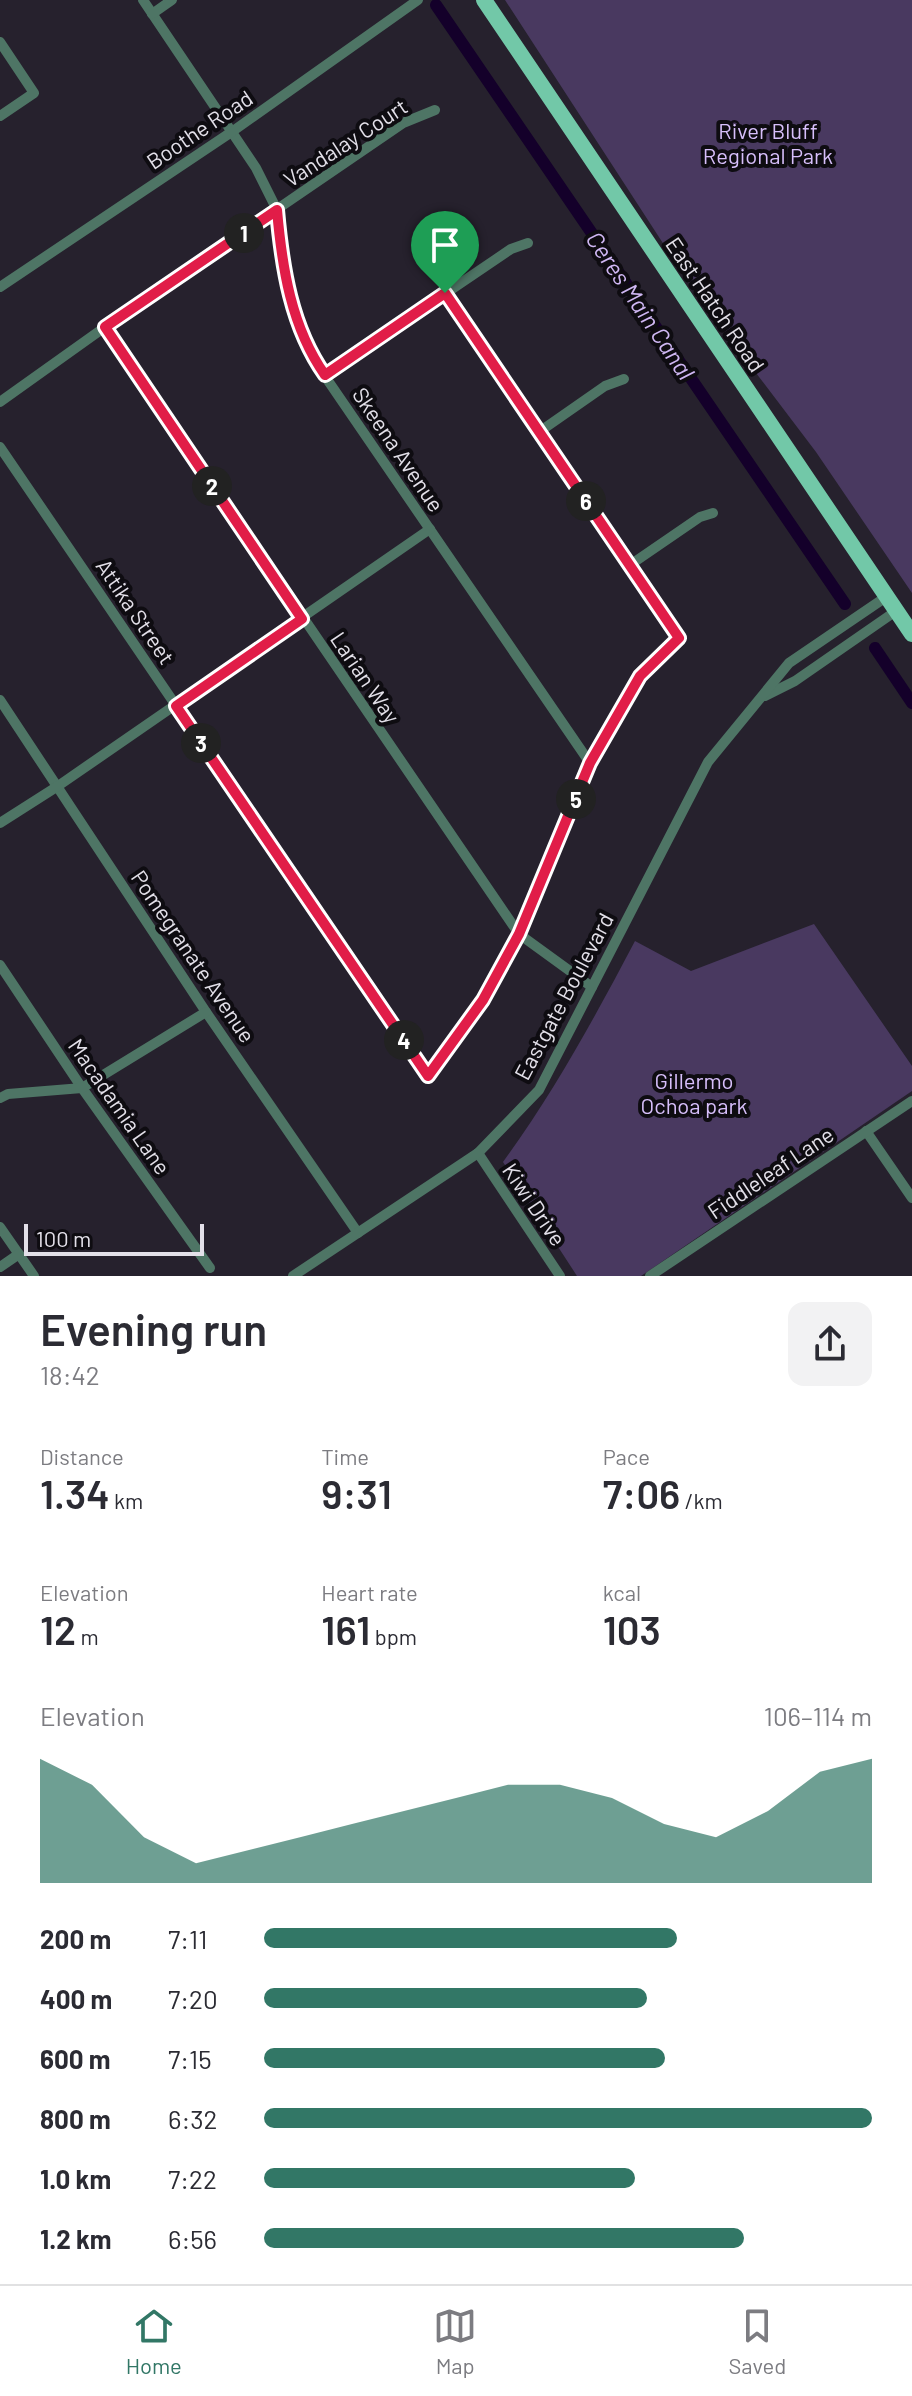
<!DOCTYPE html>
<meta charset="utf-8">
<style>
:root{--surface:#fff;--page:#f2f2f3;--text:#2b2b33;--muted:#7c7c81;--line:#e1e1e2;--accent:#327766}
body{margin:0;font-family:Barlow,sans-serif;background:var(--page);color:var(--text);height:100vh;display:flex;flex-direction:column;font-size:30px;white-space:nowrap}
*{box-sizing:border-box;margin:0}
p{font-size:26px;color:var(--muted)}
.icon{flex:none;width:44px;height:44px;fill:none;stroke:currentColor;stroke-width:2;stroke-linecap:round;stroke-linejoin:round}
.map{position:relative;height:1276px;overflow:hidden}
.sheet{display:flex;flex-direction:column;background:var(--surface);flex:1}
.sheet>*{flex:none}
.scale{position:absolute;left:24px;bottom:20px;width:180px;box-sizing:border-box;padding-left:8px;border:4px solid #e3e0e9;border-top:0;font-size:22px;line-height:28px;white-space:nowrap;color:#e3e0e9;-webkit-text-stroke:6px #0e0c11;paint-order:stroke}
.pin{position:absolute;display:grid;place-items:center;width:68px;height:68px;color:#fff;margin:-82px -34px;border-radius:50% 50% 50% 0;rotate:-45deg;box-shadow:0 0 8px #0007}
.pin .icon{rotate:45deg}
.km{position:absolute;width:40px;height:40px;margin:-20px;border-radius:50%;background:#222;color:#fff;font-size:22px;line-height:40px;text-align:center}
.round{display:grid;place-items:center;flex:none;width:84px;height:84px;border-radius:16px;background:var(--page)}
.head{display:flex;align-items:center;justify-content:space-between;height:136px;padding:0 40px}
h1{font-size:44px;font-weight:600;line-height:60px}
.stats{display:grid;grid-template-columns:repeat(3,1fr);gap:12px;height:136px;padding:8px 40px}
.stats div{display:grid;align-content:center}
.stats b{font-size:40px;font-weight:600}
.stats small{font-size:22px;font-weight:400}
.stats p{font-size:22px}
.chart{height:224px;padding:16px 40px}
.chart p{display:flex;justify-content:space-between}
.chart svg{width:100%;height:144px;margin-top:8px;fill:var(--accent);opacity:.7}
ul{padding:0 40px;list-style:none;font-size:26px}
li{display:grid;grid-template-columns:128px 96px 1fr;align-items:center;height:60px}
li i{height:20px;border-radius:10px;background:var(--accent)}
.menu{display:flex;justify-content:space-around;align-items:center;height:112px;border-top:2px solid var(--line);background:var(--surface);font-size:22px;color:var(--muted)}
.menu a{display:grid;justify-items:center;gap:4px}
.menu .current{color:var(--accent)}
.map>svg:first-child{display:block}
.green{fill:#493960}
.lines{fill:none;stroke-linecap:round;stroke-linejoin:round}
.canal{stroke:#14002a;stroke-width:12}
.street{stroke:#4e7565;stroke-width:10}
.primary{stroke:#72c8a8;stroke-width:16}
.route-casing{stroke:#fff;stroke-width:16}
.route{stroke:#e11d48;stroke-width:10}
.labels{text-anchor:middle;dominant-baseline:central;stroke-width:8;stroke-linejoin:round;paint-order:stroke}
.street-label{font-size:22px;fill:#e3e0e9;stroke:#0e0c11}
.park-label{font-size:22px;fill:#d7bffb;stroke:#0e0c11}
.water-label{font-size:24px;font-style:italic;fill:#cfb7f3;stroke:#0e0c11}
</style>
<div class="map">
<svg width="912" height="1276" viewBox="0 0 912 1276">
<rect width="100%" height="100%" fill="#26212d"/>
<g class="green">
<polygon points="505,0 912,0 912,593 816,452 694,291"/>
<path d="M814 924 912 1066V1091L641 1276H577L503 1162C554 1092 595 1017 635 941L691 971Z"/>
</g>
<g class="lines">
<g class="canal">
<polyline points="436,5 845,604"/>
<polyline points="875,648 912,703"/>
</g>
<g class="street">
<polyline points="143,0 256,168 277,210 280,252 297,325 320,369 590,763"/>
<polyline points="152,14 172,0"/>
<polyline points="0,42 34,93 0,116"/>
<polyline points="0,287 233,131 418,0"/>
<polyline points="105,327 519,934 592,987"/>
<polyline points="325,375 511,249 528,243"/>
<polyline points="0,402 105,327 403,123 435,110"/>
<polyline points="539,432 605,386 624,379"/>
<polyline points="0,447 428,1076 483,1000 519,934 590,763 640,676 679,638 445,293"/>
<polyline points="630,565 700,517 713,513"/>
<polyline points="765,696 795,681 896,611"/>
<polyline points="0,700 206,1012 358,1233"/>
<polyline points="0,823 58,786 430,529"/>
<polyline points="0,965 82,1088 210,1268"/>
<polyline points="0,1098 8,1094 82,1088 206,1012"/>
<polyline points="866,1131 912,1198"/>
<polyline points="478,1153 560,1276"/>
<polyline points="0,1227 34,1276"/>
<polyline points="0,1267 19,1254"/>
<polyline points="293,1276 478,1153 539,1090 708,762 789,663 886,597"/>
<polyline points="650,1276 912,1101"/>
</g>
<polyline class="primary" points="484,0 912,634"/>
</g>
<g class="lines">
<g class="route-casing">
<path id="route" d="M277 210C282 267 291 327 325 375L445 293 679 638 640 676 590 763 519 934 483 1000 428 1076 176 706 302 619 105 327Z"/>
</g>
<use href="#route" class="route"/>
</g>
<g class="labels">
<g class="street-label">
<text transform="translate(199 129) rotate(-34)">Boothe Road</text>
<text transform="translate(345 142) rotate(-33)">Vandalay Court</text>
<text transform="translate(716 304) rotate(56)">East Hatch Road</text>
<text transform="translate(399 449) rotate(56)">Skeena Avenue</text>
<text transform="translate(136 611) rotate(56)">Attika Street</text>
<text transform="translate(366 677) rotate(56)">Larian Way</text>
<text transform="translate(194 956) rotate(56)">Pomegranate Avenue</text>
<text transform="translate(563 996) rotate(-62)">Eastgate Boulevard</text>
<text transform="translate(120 1106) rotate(55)">Macadamia Lane</text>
<text transform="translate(770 1172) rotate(-34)">Fiddleleaf Lane</text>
<text transform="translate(535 1204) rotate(56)">Kiwi Drive</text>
</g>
<g class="park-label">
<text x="768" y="130">River Bluff<tspan x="768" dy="25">Regional Park</tspan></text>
<text x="694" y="1080">Gillermo<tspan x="694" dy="25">Ochoa park</tspan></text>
</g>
<g class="water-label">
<text transform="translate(641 305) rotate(56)">Ceres Main Canal</text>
</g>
</g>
</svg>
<div class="scale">100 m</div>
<div class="pin" style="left:445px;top:293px;background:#1e9e55"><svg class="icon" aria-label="arrive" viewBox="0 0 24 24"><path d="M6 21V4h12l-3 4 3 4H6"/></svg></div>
<b class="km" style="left:244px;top:233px">1</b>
<b class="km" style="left:212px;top:486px">2</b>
<b class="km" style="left:201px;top:743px">3</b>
<b class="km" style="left:404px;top:1040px">4</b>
<b class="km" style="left:576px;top:799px">5</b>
<b class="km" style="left:586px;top:501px">6</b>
</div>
<section class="sheet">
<div class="head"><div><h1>Evening run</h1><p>18:42</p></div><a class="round"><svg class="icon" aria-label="share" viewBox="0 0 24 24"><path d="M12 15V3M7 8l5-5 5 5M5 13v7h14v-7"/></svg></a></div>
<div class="stats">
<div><p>Distance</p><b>1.34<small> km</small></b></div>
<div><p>Time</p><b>9:31</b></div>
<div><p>Pace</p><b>7:06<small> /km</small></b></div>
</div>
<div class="stats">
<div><p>Elevation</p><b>12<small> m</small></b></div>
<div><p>Heart rate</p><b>161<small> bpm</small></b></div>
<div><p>kcal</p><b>103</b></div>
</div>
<div class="chart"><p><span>Elevation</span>106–114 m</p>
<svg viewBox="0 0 160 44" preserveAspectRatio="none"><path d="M0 44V6L10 14L20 30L30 38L40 34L50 30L60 26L70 22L80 18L90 14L100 14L110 18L120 26L130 30L140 22L150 10L160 6V44z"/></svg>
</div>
<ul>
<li><b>200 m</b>7:11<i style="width:68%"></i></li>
<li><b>400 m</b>7:20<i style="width:63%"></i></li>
<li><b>600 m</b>7:15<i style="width:66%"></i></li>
<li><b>800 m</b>6:32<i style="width:100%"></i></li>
<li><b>1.0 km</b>7:22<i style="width:61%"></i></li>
<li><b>1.2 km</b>6:56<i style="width:79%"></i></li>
</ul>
</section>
<nav class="menu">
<a class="current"><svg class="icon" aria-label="home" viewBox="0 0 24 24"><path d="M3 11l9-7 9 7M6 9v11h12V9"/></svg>Home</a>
<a><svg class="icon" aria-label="map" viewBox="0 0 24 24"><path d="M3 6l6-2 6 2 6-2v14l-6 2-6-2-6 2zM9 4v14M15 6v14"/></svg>Map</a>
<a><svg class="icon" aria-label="saved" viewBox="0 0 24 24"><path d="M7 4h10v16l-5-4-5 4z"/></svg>Saved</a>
</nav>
